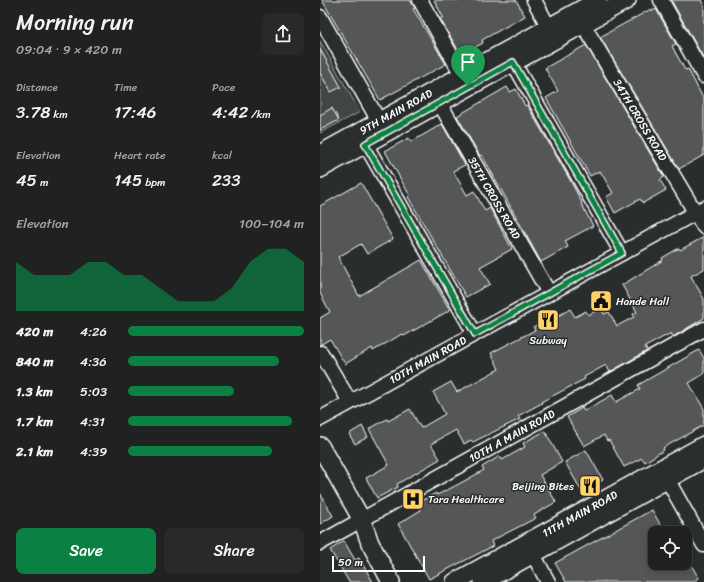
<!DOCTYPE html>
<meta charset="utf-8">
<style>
:root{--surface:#202222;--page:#282a2a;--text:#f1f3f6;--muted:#a2a4a5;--line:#3d3f40;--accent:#0b8043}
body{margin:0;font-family:Sriracha,sans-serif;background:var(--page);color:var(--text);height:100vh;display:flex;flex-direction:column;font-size:15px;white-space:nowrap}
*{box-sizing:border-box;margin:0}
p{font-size:13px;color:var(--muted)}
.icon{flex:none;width:22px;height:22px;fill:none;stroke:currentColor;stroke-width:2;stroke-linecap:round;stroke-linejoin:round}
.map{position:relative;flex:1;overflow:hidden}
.details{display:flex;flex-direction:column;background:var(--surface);width:320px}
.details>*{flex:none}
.buttons{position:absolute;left:328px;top:526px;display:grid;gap:8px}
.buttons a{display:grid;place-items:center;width:44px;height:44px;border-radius:8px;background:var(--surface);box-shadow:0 2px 10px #0003,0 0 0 1px var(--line);font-size:20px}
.scale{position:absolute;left:12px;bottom:10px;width:93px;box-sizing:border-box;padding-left:4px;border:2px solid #fff;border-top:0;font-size:11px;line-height:14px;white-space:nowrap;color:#fff;-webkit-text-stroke:3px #2a2d2e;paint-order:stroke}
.pin{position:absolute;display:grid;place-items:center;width:34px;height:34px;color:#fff;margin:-41px -17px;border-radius:50% 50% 50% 0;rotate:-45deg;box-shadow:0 0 4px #0007}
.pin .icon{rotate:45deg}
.round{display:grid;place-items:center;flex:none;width:42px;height:42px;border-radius:8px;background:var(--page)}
.head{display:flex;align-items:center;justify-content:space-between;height:68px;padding:0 16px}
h1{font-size:22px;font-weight:600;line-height:30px}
.stats{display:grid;grid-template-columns:repeat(3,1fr);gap:6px;height:68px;padding:4px 16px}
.stats div{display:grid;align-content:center}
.stats b{font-size:17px;font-weight:600}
.stats small{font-size:11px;font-weight:400}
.stats p{font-size:11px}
.chart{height:112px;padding:8px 16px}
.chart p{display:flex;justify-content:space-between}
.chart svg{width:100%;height:72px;margin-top:4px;fill:var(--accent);opacity:.7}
.button{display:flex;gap:8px;margin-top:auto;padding:8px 16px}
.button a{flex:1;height:46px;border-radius:8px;background:var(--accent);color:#fff;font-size:16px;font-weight:600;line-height:46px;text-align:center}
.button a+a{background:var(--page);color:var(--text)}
ul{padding:0 16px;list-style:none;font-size:13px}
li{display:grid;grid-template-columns:64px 48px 1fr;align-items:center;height:30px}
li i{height:10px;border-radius:5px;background:var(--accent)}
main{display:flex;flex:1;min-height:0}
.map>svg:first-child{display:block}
.green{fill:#414445;stroke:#a0a2a2}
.building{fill:#555758;stroke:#fff}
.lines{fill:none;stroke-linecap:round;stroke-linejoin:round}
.minor-casing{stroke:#fff;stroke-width:17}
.major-casing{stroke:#fff;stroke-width:20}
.minor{stroke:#2a2d2e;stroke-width:14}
.major{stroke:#2a2d2e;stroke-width:17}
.route-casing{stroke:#fff;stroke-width:8}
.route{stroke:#0b8043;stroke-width:5}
.labels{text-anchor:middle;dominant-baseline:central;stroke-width:3;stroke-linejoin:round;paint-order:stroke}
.street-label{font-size:11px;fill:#fff;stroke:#2a2d2e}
.poi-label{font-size:11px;fill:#fff;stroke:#2a2d2e;text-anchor:start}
</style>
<main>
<section class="details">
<div class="head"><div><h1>Morning run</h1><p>09:04 · 9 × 420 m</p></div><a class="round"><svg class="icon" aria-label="share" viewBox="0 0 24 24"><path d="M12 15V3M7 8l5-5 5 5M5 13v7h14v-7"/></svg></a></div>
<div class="stats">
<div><p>Distance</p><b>3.78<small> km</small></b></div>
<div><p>Time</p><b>17:46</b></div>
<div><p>Pace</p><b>4:42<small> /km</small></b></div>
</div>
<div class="stats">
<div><p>Elevation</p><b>45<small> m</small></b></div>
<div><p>Heart rate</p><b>145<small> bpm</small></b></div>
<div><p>kcal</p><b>233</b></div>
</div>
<div class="chart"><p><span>Elevation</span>100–104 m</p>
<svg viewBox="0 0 160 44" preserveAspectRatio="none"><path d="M0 44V14L10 22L20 22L30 22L40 14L50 14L60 22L70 22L80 30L90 38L100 38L110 38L120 30L130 14L140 6L150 6L160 14V44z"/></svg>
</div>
<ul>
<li><b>420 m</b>4:26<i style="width:100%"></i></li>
<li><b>840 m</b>4:36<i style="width:86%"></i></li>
<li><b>1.3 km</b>5:03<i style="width:60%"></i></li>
<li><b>1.7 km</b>4:31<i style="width:93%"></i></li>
<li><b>2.1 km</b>4:39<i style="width:82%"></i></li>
</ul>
<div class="button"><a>Save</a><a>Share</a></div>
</section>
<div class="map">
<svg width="384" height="582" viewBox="0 0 384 582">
<rect width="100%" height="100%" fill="#2a2d2e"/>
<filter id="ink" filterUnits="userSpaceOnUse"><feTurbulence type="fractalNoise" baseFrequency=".025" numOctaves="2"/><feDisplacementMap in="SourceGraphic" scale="8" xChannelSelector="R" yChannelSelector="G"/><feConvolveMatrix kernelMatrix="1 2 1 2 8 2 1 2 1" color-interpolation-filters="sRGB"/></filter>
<g filter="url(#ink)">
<polygon class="green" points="0,41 40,112 0,133"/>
<g class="building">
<polygon points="2,0 90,0 95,8 93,9 126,64 60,100"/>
<polygon points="114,0 196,0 205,16 162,40 163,43 141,55 120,19 123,17"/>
<polygon points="351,0 381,0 384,6 384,59"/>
<polygon points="331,9 332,11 336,9 356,44 352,46 365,70 368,69 384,100 384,155 359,169 280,37"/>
<polygon points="266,45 344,177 340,180 346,190 323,203 320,199 295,213 286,197 293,193 280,171 270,176 226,98 238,91 225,68"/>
<polygon points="0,49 21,87 11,92 0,73"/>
<polygon points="187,87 190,92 196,89 205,106 207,105 250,180 262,203 261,203 273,226 245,241 248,247 221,262 162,155 160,156 137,116"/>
<polygon points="12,108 19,120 0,130 0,115"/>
<polygon points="122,124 145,165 133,171 147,195 154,191 165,211 170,208 192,249 160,267 170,284 146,297 88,197 90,196 65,151 89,138 91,142"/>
<polygon points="41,183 73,239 47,254 41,244 18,257 39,296 101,260 130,310 84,336 82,334 53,351 52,348 25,364 10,339 0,345 0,318 10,312 0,293 0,206"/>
<polygon points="384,237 384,269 371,276 384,299 384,318 353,337 351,333 325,347 327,351 290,372 286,365 264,377 265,379 221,402 222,403 198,416 200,419 165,436 153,442 151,440 144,444 136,430 111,444 120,459 77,484 78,487 57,498 46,478 69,465 49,429 67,419 68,421 90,409 101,428 125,414 113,392 131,382 137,392 179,369 171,353 215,330 213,327 230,318 231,320 250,309 255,317 266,311 268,315 281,308 284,314 289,312 297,326 314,317 313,314 317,312 302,285 343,260 342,258 359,248 360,250"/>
<polygon points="379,350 384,358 384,374 369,383 384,409 384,425 343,448 344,450 325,462 322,458 304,467 289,440 287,441 284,435 264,446 247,417 262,408 264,411 292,395 296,402 320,389 318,385"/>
<polygon points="42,426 48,437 35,444 29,434"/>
<polygon points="225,431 242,462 220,475 236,502 214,515 216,518 171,541 173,546 109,579 78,524 101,510 97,503 116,493 117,495 137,485 164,470 162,467 180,456 182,460 205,447 203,443"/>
<polygon points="266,450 283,480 262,492 245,462"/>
<polygon points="0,493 13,516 0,524"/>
<polygon points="332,510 345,533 335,533 335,563 362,563 365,569 365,555 379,578 372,582 246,582 235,563"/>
<polygon points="24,541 35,560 39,558 53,582 29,582 10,550"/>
</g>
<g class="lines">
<g class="minor-casing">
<g id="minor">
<polyline points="100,0 142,75"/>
<polyline points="214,0 234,37"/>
<polyline points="341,0 384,76"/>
<polyline points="258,16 384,227"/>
<polyline points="0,17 64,130"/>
<polyline points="193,62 302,253"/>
<polyline points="119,102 229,293"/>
<polyline points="40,135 155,334"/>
<polyline points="1,353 30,402"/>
<polyline points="0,419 384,208"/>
<polyline points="347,479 384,545"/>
<polyline points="0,543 384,329"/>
<polyline points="213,554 228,582"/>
</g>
</g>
<g class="major-casing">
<g id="major">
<polyline points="0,154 278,0"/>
<polyline points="0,169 307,0"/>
<polyline points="0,446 42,520 50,543 71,582"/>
<polyline points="135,582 384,445"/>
<polyline points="163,582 384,459"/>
</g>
</g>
<use href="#minor" class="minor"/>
<use href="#major" class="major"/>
</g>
</g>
<g class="lines" filter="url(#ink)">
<g class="route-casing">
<polygon id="route" points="193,62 302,253 155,334 45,144"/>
</g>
<use href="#route" class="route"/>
</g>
<defs>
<g id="civic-square" transform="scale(1.15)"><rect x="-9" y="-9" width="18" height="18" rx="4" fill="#ffd166" stroke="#2a2d2e"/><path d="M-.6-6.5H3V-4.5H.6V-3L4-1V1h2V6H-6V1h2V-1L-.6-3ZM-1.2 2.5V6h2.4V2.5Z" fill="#111"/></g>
<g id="restaurant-square" transform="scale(1.15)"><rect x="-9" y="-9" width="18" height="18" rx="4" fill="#ffd166" stroke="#2a2d2e"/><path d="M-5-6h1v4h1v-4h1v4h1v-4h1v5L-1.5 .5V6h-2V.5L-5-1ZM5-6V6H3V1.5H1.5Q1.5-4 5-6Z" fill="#111"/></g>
<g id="hospital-square" transform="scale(1.15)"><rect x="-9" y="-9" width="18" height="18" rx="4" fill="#ffd166" stroke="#2a2d2e"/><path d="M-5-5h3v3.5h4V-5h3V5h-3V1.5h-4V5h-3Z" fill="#111"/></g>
</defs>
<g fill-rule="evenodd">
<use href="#civic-square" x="281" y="301"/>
<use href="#restaurant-square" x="228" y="320"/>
<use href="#restaurant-square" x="270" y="486"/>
<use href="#hospital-square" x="93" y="499"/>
</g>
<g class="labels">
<g class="street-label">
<text transform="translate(76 112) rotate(-29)">9TH MAIN ROAD</text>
<text transform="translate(320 120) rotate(59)">34TH CROSS ROAD</text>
<text transform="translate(174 198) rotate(60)">35TH CROSS ROAD</text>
<text transform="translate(108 360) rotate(-29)">10TH MAIN ROAD</text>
<text transform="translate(192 436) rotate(-29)">10TH A MAIN ROAD</text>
<text transform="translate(260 514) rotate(-29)">11TH MAIN ROAD</text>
</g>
<g class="poi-label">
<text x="296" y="301">Hande Hall</text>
<text x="228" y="340" text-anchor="middle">Subway</text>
<text x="254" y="486" text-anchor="end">Beijing Bites</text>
<text x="108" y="499">Tara Healthcare</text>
</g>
</g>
</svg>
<div class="buttons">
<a><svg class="icon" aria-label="locate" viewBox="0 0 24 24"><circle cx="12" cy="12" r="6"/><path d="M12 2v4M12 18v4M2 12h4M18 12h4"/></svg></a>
</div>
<div class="scale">50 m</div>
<div class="pin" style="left:148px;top:86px;background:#1e9e55"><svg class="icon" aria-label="arrive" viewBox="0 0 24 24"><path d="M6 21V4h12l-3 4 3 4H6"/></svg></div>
</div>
</main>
